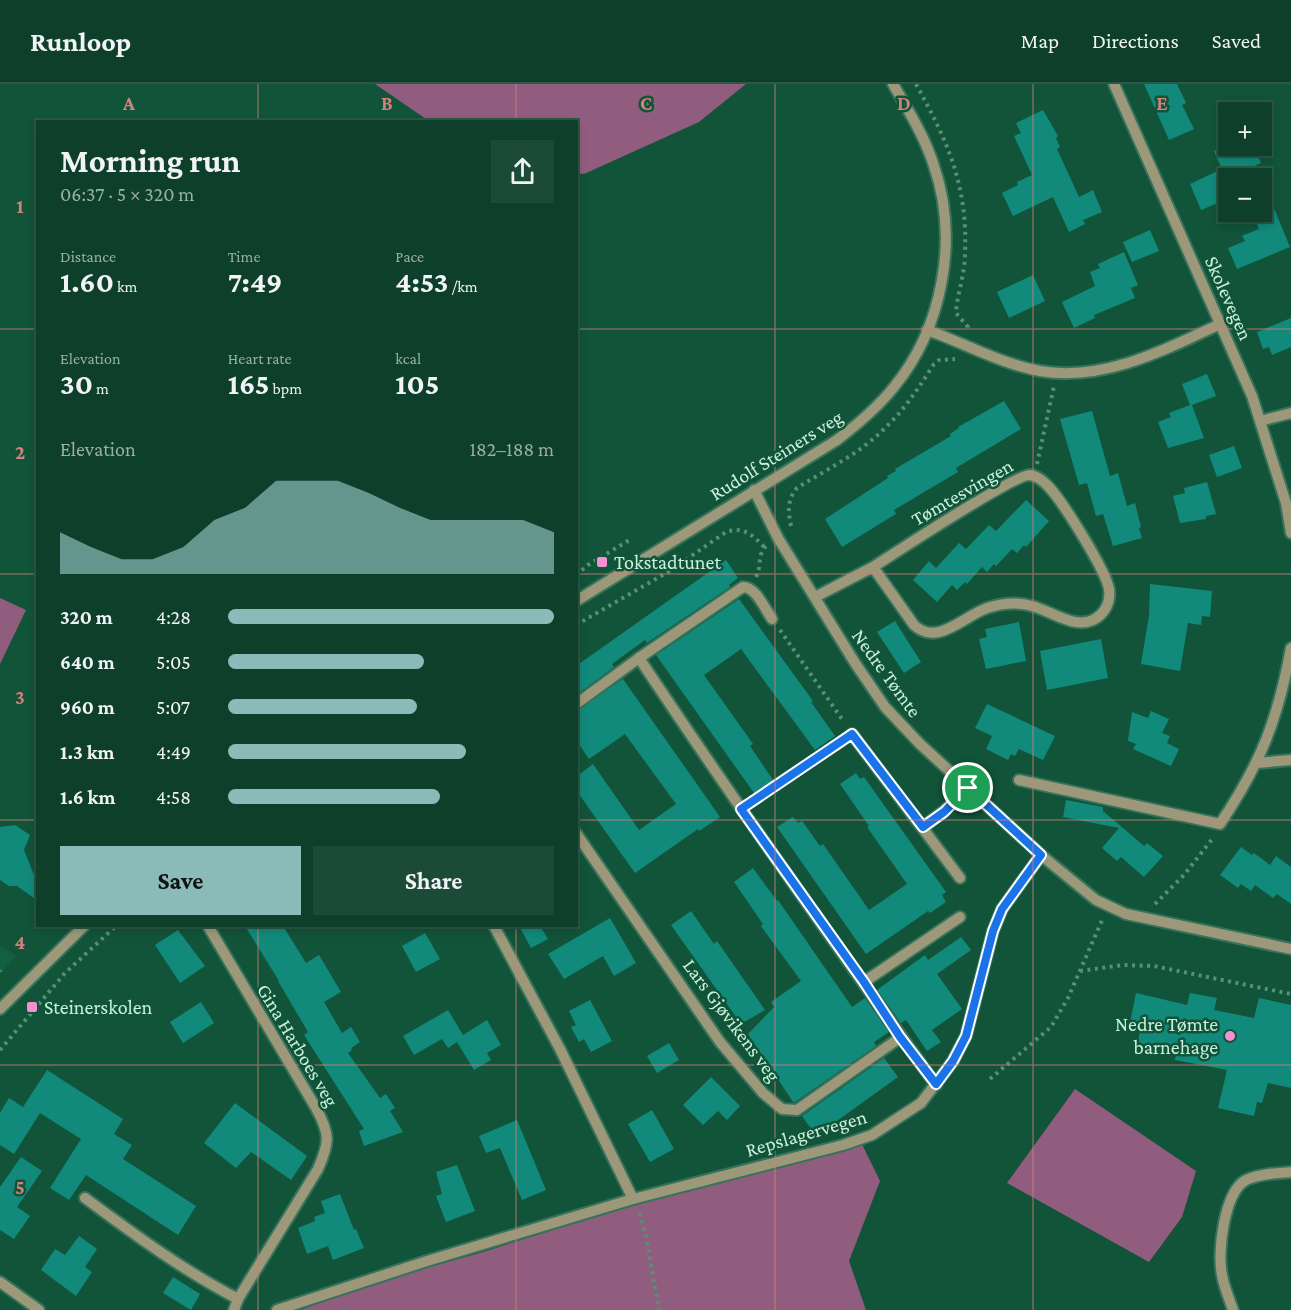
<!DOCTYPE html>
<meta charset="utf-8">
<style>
:root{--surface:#0d3f2b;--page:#1b4a37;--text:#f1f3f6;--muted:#9aafa9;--line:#2d5847;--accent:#8bbbb9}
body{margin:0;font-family:"Crimson Pro",serif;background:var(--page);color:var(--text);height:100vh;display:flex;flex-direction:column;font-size:22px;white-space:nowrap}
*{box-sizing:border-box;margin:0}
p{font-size:20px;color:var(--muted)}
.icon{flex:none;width:33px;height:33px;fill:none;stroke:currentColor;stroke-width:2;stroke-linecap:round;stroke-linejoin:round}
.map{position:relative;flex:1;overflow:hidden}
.sheet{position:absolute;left:36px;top:36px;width:542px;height:807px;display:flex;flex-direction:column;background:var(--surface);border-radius:0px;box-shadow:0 3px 9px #0003,0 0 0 2px var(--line)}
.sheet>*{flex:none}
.buttons{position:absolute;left:1218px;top:18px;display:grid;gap:12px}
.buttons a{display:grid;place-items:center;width:54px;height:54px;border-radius:0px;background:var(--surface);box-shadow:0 3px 9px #0003,0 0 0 2px var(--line);font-size:30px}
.pin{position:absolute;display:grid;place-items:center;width:51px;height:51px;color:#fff;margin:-26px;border:3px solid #fff;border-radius:50%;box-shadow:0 2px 6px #0007}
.round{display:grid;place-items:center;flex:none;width:63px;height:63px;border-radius:0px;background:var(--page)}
.headline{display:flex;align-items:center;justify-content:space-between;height:102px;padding:0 24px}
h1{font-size:33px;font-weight:700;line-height:45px}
.stats{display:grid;grid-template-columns:repeat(3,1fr);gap:9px;height:102px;padding:6px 24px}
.stats div{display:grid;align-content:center}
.stats b{font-size:30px;font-weight:700}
.stats small{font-size:16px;font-weight:400}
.stats p{font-size:16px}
.chart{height:168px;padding:12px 24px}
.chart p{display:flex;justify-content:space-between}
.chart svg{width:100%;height:108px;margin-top:6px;fill:var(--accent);opacity:.7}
.button{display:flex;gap:12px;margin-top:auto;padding:12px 24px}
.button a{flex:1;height:69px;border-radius:0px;background:var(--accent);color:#111;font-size:24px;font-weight:700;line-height:69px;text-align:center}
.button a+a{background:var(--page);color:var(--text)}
ul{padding:0 24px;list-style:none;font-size:20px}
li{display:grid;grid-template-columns:96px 72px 1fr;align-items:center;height:45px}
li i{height:15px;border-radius:8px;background:var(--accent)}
header{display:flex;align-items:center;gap:36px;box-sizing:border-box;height:84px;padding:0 30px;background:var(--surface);border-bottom:2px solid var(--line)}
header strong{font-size:28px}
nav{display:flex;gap:33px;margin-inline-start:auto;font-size:21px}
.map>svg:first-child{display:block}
.built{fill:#125f41}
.green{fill:#915d7e}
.building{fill:#118a7b}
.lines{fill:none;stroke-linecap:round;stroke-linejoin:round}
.minor-casing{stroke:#36735a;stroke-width:14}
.path{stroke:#579077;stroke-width:4;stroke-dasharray:3 4.5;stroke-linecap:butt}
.minor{stroke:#9c9879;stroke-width:10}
.route-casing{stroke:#fff;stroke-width:12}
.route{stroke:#1a73e8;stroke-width:8}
.grid{fill:none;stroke:#d18279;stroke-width:1.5;stroke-opacity:0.55}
.poi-dot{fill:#f591d2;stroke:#115439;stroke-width:2}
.labels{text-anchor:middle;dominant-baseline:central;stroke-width:5;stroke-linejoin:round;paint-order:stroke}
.street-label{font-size:20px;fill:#caf1dc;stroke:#115439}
.poi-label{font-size:20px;fill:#caf1dc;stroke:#115439;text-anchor:start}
.grid-label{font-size:20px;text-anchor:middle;font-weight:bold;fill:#d18279;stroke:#115439;stroke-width:5;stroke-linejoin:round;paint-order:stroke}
</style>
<header>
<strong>Runloop</strong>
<nav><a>Map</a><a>Directions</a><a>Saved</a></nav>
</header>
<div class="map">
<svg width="1291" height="1226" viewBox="0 0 1291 1226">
<rect width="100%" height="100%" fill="#115439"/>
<polygon class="built" points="0,861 16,872 0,890"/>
<g class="green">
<polygon points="375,0 746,0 699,38 584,90 576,89 576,38 429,37"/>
<polygon points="0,514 26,526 0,580"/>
<polygon points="1075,1005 1196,1087 1182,1133 1149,1178 1007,1099"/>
<polygon points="857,1050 880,1097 849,1177 866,1226 301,1226 363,1202 483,1168"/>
</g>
<g class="building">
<polygon points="1144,0 1177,0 1186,19 1182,21 1194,45 1169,56"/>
<polygon points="1043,26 1058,52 1056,54 1060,63 1057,65 1079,113 1093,106 1102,128 1083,136 1085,140 1069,148 1053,113 1013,132 1002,109 1018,101 1017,98 1032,91 1014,52 1021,49 1016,39"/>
<polygon points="1227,62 1253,62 1261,79 1228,94 1228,115 1201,126 1190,100 1222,85 1214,67"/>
<polygon points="1273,122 1290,163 1237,185 1228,164 1245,157 1242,152 1259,145 1253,131"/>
<polygon points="1150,146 1159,167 1132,178 1123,158"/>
<polygon points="1124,168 1138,201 1131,204 1135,214 1094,231 1095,234 1074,244 1062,218 1095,202 1090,188 1100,184 1098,180"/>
<polygon points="1033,191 1045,217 1009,234 997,208"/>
<polygon points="1291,234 1291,263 1272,271 1269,263 1263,265 1257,248"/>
<polygon points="1207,290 1216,312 1192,321 1204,354 1168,364 1158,338 1171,333 1169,329 1190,321 1182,300"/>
<polygon points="1004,317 1021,345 956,384 958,388 894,426 896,430 842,463 825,435 888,394 887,392 896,387 895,385 951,352 950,350 959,344 958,343"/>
<polygon points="1092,327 1110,392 1118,389 1127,422 1135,419 1141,443 1139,444 1142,454 1113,462 1103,430 1096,432 1087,399 1079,401 1060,335"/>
<polygon points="1234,362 1242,384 1217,393 1209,371"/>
<polygon points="1207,398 1216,430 1206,432 1206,435 1180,439 1173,412 1185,409 1184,404"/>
<polygon points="1026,416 1049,437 1026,463 1024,461 1017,469 1012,465 996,482 994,480 987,488 982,483 967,500 965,498 957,506 952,501 937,518 913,496 929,477 936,484 959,459 966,465 989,441 996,447"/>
<polygon points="726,476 738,494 729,501 730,503 647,559 645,556 612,580 614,583 576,611 576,582"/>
<polygon points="1150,500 1212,507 1210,533 1202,532 1201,541 1188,539 1180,587 1141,580 1149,532"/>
<polygon points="739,515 813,617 811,618 835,652 815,666 741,565 704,591 753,660 750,662 773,696 754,709 656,571"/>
<polygon points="895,537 921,578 904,589 877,548"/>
<polygon points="1019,538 1026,577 986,585 979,555 987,553 985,545"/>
<polygon points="1101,555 1108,594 1047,606 1040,567"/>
<polygon points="623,595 720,733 699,747 698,745 635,789 576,706 576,693 593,680 639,746 676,720 625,650 589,675 576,656 576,627"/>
<polygon points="987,620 1055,652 1043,676 1019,665 1015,672 1011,670 1008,676 986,665 992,652 975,644"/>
<polygon points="1151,627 1169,635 1162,649 1170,652 1167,659 1179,665 1171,682 1133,665 1136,660 1128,657 1132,628 1148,634"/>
<polygon points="856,689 860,695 864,693 946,808 942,811 946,818 930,829 928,827 866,870 777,743 793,733 798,739 802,737 820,762 823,760 869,826 907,800 867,743 869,742 840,700"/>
<polygon points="1066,716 1103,723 1103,727 1144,762 1147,759 1163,772 1144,793 1121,773 1117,777 1102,764 1119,744 1063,733"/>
<polygon points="15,741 30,751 24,766 34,791 38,792 38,817 17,802 9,802 0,796 0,743"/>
<polygon points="1241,763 1252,771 1254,769 1270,781 1276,772 1291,783 1291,820 1277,810 1273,814 1255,801 1251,807 1241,800 1238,804 1220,791"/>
<polygon points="753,784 777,817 778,816 852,923 865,914 889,948 874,958 876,962 795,1018 793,1018 748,950 774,923 771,918 801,897 761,842 763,840 734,798"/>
<polygon points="691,827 714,860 717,857 765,926 741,940 671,841"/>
<polygon points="610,834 636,879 614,892 603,872 564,895 548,870"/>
<polygon points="245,842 283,842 306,879 319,871 341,908 324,918 342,949 351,943 360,958 351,964 352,966 348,969 380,1014 386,1010 395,1024 390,1027 403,1048 364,1062 359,1047 364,1045 304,951 308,948 278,897 279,897"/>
<polygon points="519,842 540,842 548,855 531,864"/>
<polygon points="178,846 205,882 180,899 155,861"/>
<polygon points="425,849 440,875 416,888 402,862"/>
<polygon points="961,853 971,866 937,890 962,925 932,946 941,958 927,967 906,936 901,939 877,906 925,871 928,876"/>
<polygon points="1136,909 1187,921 1190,909 1217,914 1214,926 1254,934 1259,914 1291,921 1291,1004 1268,999 1262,1019 1257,1018 1254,1032 1218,1024 1227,986 1175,976 1176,970 1137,962 1140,946 1129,944"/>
<polygon points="590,916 612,957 591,968 584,955 579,958 571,943 576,941 569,927"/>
<polygon points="201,918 214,939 183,959 170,938"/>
<polygon points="448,926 463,951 487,936 501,961 487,969 491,976 474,986 457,958 448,964 442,955 414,971 403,952"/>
<polygon points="669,959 679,976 657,989 647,972"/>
<polygon points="884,974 898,993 816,1052 802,1032"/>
<polygon points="47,986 123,1035 114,1050 132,1061 123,1075 196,1122 178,1151 86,1091 69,1116 50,1104 81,1055 40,1029 14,1070 0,1061 0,1029 9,1014 23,1023"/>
<polygon points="711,993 740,1022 727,1036 718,1027 703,1041 683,1021"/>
<polygon points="235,1019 307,1072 291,1096 251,1068 236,1084 204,1059"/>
<polygon points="652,1026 674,1065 650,1078 628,1040"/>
<polygon points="517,1036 546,1106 522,1116 500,1064 486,1069 479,1052"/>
<polygon points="21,1073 42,1087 17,1123 30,1132 14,1155 0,1146 0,1103"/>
<polygon points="457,1081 475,1127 446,1138 436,1112 442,1110 436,1088"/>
<polygon points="340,1110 354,1146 356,1145 364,1164 333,1176 328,1162 307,1170 298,1144 315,1137 314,1133 325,1129 321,1117"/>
<polygon points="79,1152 97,1165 85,1183 92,1188 76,1212 41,1186 55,1165 65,1171"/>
<polygon points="173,1193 200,1210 191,1226 163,1209"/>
</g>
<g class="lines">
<g class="minor-casing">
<g id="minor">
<polyline points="1114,0 1252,312 1286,419 1291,449"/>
<path d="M927 246C964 259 1001 280 1040 287 1103 298 1165 266 1220 240"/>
<polyline points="1260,337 1291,329"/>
<polyline points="754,406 778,454 855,579 885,623 920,660 1041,771 1096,816 1126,830 1291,865"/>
<path d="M815 513 873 483 914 541C937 563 964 532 987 524 1002 519 1018 518 1032 522 1051 527 1074 545 1093 536 1105 530 1111 518 1109 505 1106 487 1061 414 1046 400 1042 396 1036 392 1030 391 1015 390 895 469 873 483"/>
<path d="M576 517 837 356C858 340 878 323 894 303 943 243 959 155 934 82 925 53 908 26 893 0"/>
<path d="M639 574C735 718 835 860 936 1001"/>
<path d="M576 620 639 574 743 503C756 503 765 525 772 535"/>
<polyline points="852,650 960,794"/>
<polyline points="1257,679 1291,676"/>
<path d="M1019 696 1220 740C1261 679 1278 635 1291 564"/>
<polyline points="923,743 944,727 968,704"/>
<polyline points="576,749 720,958 763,1009 782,1025 797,1026 901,953"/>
<path d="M208 842 316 1024C330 1050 330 1058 318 1085L238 1215 234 1226"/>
<polyline points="494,842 560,965 633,1115"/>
<polyline points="864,898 960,833"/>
<polyline points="0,925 84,842"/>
<path d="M85 1114C135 1151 184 1187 238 1215"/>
<polyline points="0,1198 39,1226"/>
<polyline points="277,1226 427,1177 633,1115 843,1061 872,1051 921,1019 953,977 966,952 993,847 1002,825 1041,771"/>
<path d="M1233 1226C1229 1214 1224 1203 1222 1191 1217 1169 1224 1108 1246 1096 1259 1090 1277 1089 1291 1088"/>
</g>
</g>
<g class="path">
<path d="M916 0C948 58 968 102 965 170 965 190 957 210 956 229L968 243 967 246"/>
<polyline points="1037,380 1054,302"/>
<path d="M791 442C788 427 787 416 797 404 827 385 861 369 886 343 906 324 919 303 934 280L939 276 955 275"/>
<polyline points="576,491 588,481 631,455"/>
<path d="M756 493C762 482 757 471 766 462"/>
<path d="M576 541 668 488 726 448C743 442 753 451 764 463"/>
<polyline points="780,546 844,638"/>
<polyline points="752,717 840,658"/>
<polyline points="1155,820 1184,791 1213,754"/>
<polyline points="0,887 1,886"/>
<polyline points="1080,887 1123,881 1154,882 1291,910"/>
<polyline points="0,966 65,889 116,842"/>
<polyline points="990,995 1051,943 1068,914 1103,834"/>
<polyline points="639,1129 646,1152 659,1226"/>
</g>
<use href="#minor" class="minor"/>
</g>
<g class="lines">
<g class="route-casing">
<polygon id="route" points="852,650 923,743 944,728 968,704 1041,771 1002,825 993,847 966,952 953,977 936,1000 900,953 864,898 741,725"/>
</g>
<use href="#route" class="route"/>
</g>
<path class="grid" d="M258 0V38M516 0V38M775 0V1226M1033 0V1226M0 245H38M576 245H1291M0 490H38M576 490H1291M0 736H38M576 736H1291M258 842V1226M516 842V1226M0 981H1291"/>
<g class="poi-dot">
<rect x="596" y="472" width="12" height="12" rx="3"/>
<rect x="26" y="917" width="12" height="12" rx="3"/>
<circle cx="1230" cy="952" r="6"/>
</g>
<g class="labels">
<g class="street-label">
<text transform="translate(1229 214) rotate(66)">Skolevegen</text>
<text transform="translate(776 371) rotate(-32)">Rudolf Steiners veg</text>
<text transform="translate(962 408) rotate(-30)">Tømtesvingen</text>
<text transform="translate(887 589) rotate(54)">Nedre Tømte</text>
<text transform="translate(732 936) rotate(53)">Lars Gjøvikens veg</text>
<text transform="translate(298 961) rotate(59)">Gina Harboes veg</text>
<text transform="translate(806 1049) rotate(-16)">Repslagervegen</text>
</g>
<g class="poi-label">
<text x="614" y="478">Tokstadtunet</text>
<text x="44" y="923">Steinerskolen</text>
<text x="1218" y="940" text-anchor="end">Nedre Tømte<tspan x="1218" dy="23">barnehage</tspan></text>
</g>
</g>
<g class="grid-label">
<text x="129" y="26">A</text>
<text x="387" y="26">B</text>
<text x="646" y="26">C</text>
<text x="904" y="26">D</text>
<text x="1162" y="26">E</text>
<text x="20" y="129">1</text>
<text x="20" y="375">2</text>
<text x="20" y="620">3</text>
<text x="20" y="865">4</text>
<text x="20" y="1110">5</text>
</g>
</svg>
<div class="buttons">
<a>+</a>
<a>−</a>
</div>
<div class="pin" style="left:968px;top:704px;background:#1e9e55"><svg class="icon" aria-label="arrive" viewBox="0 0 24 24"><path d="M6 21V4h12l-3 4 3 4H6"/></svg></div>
<section class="sheet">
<div class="headline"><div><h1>Morning run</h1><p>06:37 · 5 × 320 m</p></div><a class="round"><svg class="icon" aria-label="share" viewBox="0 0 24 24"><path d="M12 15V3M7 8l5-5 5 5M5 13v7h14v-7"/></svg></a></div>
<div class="stats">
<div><p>Distance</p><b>1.60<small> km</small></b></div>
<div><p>Time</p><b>7:49</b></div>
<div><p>Pace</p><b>4:53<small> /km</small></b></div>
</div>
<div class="stats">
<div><p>Elevation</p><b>30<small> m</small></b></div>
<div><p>Heart rate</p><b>165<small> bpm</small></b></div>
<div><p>kcal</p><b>105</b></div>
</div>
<div class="chart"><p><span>Elevation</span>182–188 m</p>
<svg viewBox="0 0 160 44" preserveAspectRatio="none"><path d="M0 44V27L10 33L20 38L30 38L40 33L50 22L60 17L70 6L80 6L90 6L100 11L110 17L120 22L130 22L140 22L150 22L160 27V44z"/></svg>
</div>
<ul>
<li><b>320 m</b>4:28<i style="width:100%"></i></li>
<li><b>640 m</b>5:05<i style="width:60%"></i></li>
<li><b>960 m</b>5:07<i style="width:58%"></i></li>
<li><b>1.3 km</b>4:49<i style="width:73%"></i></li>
<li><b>1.6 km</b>4:58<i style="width:65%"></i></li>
</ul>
<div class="button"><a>Save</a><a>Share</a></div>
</section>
</div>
